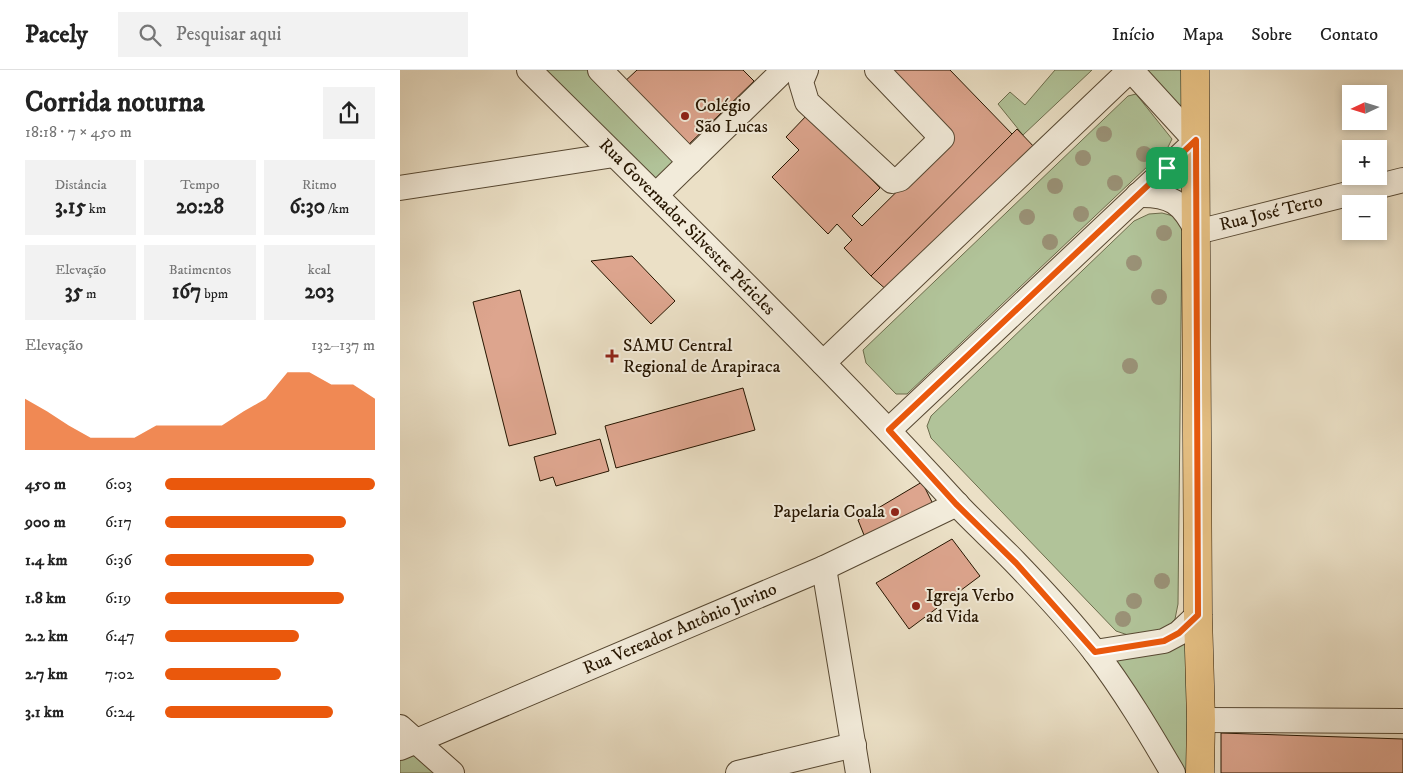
<!DOCTYPE html>
<html lang="pt">
<meta charset="utf-8">
<style>
:root{--surface:#fff;--page:#f2f2f2;--text:#222;--muted:#767676;--line:#e0e0e0;--accent:#ea580c}
body{margin:0;font-family:"IM FELL DW Pica",serif;background:var(--page);color:var(--text);height:100vh;display:flex;flex-direction:column;font-size:19px;white-space:nowrap}
*{box-sizing:border-box;margin:0}
p{font-size:16px;color:var(--muted)}
.icon{flex:none;width:28px;height:28px;fill:none;stroke:currentColor;stroke-width:2;stroke-linecap:round;stroke-linejoin:round}
.map{position:relative;flex:1;overflow:hidden}
.sheet{display:flex;flex-direction:column;background:var(--surface);width:400px}
.sheet>*{flex:none}
.needle{width:32px;rotate:266deg}
.fabs{position:absolute;left:942px;top:15px;display:grid;gap:10px}
.fabs a{display:grid;place-items:center;width:45px;height:45px;border-radius:0px;background:var(--surface);box-shadow:0 2px 8px #0003;font-size:25px}
.pin{position:absolute;display:grid;place-items:center;width:42px;height:42px;color:#fff;margin:-21px;border-radius:10px;box-shadow:0 2px 8px #0006}
.round{display:grid;place-items:center;flex:none;width:52px;height:52px;border-radius:0px;background:var(--page)}
.head{display:flex;align-items:center;justify-content:space-between;height:85px;padding:0 25px}
h1{font-size:28px;font-weight:700;line-height:38px}
.metrics{display:grid;grid-template-columns:repeat(3,1fr);gap:8px;height:85px;padding:5px 25px}
.metrics div{display:grid;align-content:center;border-radius:0px;background:var(--page);text-align:center}
.metrics b{font-size:21px;font-weight:700}
.metrics small{font-size:14px;font-weight:400}
.metrics p{font-size:14px}
.chart{height:140px;padding:10px 25px}
.chart p{display:flex;justify-content:space-between}
.chart svg{width:100%;height:90px;margin-top:5px;fill:var(--accent);opacity:.7}
ul{padding:0 25px;list-style:none;font-size:16px}
li{display:grid;grid-template-columns:80px 60px 1fr;align-items:center;height:38px}
li i{height:12px;border-radius:6px;background:var(--accent)}
header{display:flex;align-items:center;gap:30px;box-sizing:border-box;height:70px;padding:0 25px;background:var(--surface);border-bottom:1px solid var(--line)}
header strong{font-size:24px}
nav{display:flex;gap:28px;margin-inline-start:auto;font-size:18px}
.search{width:350px;height:45px;background:var(--page);display:flex;align-items:center;gap:12px;box-sizing:border-box;padding:0 18px;border-radius:0px;color:var(--muted);font-size:19px}
main{display:flex;flex:1;min-height:0}
.map>svg:first-child{display:block}
.green{fill:#b1c399;stroke:#6c6c4c}
.building{fill:#dda58e;stroke:#261500}
.lines{fill:none;stroke-linecap:round;stroke-linejoin:round}
.minor-casing{stroke:#574832;stroke-width:26}
.major-casing{stroke:#261500;stroke-width:29}
.minor{stroke:#f2ebda;stroke-width:24}
.major{stroke:#e6c083;stroke-width:28}
.tree{fill:#9a9277}
.route-casing{stroke:#fff;stroke-width:10}
.route{stroke:#ea580c;stroke-width:6}
.poi-dot{fill:#8f2418;stroke:#f2ebda;stroke-width:2}
.labels{text-anchor:middle;dominant-baseline:central;stroke-width:4;stroke-linejoin:round;paint-order:stroke}
.poi-label{font-size:18px;fill:#261500;stroke:#f2ebda;text-anchor:start}
.street-label{font-size:18px;fill:#261500;stroke:#f2ebda}
</style>
<header>
<strong>Pacely</strong>
<div class="search"><svg class="icon" aria-label="search" viewBox="0 0 24 24"><circle cx="10" cy="10" r="6"/><path d="M15 15l6 6"/></svg>Pesquisar aqui</div>
<nav><a>Início</a><a>Mapa</a><a>Sobre</a><a>Contato</a></nav>
</header>
<main>
<section class="sheet">
<div class="head"><div><h1>Corrida noturna</h1><p>18:18 · 7 × 450 m</p></div><a class="round"><svg class="icon" aria-label="share" viewBox="0 0 24 24"><path d="M12 15V3M7 8l5-5 5 5M5 13v7h14v-7"/></svg></a></div>
<div class="metrics">
<div><p>Distância</p><b>3.15<small> km</small></b></div>
<div><p>Tempo</p><b>20:28</b></div>
<div><p>Ritmo</p><b>6:30<small> /km</small></b></div>
</div>
<div class="metrics">
<div><p>Elevação</p><b>35<small> m</small></b></div>
<div><p>Batimentos</p><b>167<small> bpm</small></b></div>
<div><p>kcal</p><b>203</b></div>
</div>
<div class="chart"><p><span>Elevação</span>132–137 m</p>
<svg viewBox="0 0 160 44" preserveAspectRatio="none"><path d="M0 44V19L10 25L20 32L30 38L40 38L50 38L60 32L70 32L80 32L90 32L100 25L110 19L120 6L130 6L140 12L150 12L160 19V44z"/></svg>
</div>
<ul>
<li><b>450 m</b>6:03<i style="width:100%"></i></li>
<li><b>900 m</b>6:17<i style="width:86%"></i></li>
<li><b>1.4 km</b>6:36<i style="width:71%"></i></li>
<li><b>1.8 km</b>6:19<i style="width:85%"></i></li>
<li><b>2.2 km</b>6:47<i style="width:64%"></i></li>
<li><b>2.7 km</b>7:02<i style="width:55%"></i></li>
<li><b>3.1 km</b>6:24<i style="width:80%"></i></li>
</ul>
</section>
<div class="map">
<svg width="1003" height="703" viewBox="0 0 1003 703">
<rect width="100%" height="100%" fill="#ebe0c6"/>
<filter id="stains"><feTurbulence type="fractalNoise" baseFrequency=".004" numOctaves="4"/><feColorMatrix values="0 0 0 0 .2 0 0 0 0 .09 0 0 0 0 .02 0 0 0 .5 -.17"/></filter>
<radialGradient id="worn" r=".72"><stop offset=".6" stop-color="#630" stop-opacity="0"/><stop offset="1" stop-color="#630" stop-opacity=".3"/></radialGradient>
<g class="green">
<polygon points="129,0 200,0 290,92 257,124"/>
<polygon points="655,0 692,0 623,65 598,34 610,22 625,35"/>
<polygon points="731,0 795,0 796,71"/>
<polygon points="736,24 772,69 768,77 507,324 496,324 466,293 463,280 728,26"/>
<polygon points="762,143 777,147 782,160 778,534 775,549 764,560 734,567 716,561 531,368 527,356 531,346 734,151 749,144"/>
<polygon points="798,545 800,703 771,703 695,582 714,580"/>
<polygon points="0,678 52,703 0,703"/>
</g>
<g class="building">
<polygon points="237,0 343,0 354,11 285,78 222,14"/>
<polygon points="473,0 550,0 613,65 471,206 444,178 452,170 437,154 428,164 372,107 399,80 386,67 408,44 480,118 452,146 462,156 545,74"/>
<polygon points="617,59 637,80 489,222 471,206"/>
<polygon points="232,186 275,231 251,254 191,191"/>
<polygon points="120,220 156,364 109,376 73,232"/>
<polygon points="343,318 355,360 216,398 205,356"/>
<polygon points="200,369 209,401 156,416 153,407 140,411 134,387"/>
<polygon points="522,412 533,434 466,470 458,450"/>
<polygon points="552,469 580,506 509,559 476,513"/>
<polygon points="821,663 1003,669 1003,703 821,703"/>
</g>
<g class="lines">
<g class="minor-casing">
<g id="minor">
<path d="M129 0C272 142 417 282 554 431 573 452 595 471 615 492 642 520 671 551 695 582 724 620 749 662 773 703"/>
<polyline points="200,0 290,92"/>
<polyline points="406,0 401,12 407,32 492,111 500,109 542,68 477,0"/>
<polyline points="0,118 214,85"/>
<polyline points="257,124 384,0"/>
<path d="M738 125C770 124 783 132 797 162L1003 110"/>
<polyline points="423,293 730,0"/>
<polyline points="489,360 796,71 731,0"/>
<polyline points="424,498 458,703"/>
<polyline points="695,582 764,571 779,563 798,545"/>
<polyline points="801,650 1003,651"/>
<polyline points="0,657 52,703"/>
<polyline points="0,678 424,498 557,434"/>
<polyline points="338,703 454,675"/>
</g>
</g>
<g class="major-casing">
<polyline id="major" points="795,0 798,545 801,650 800,703"/>
</g>
<use href="#minor" class="minor"/>
<use href="#major" class="major"/>
</g>
<g class="tree">
<circle cx="704" cy="64" r="8"/>
<circle cx="744" cy="84" r="8"/>
<circle cx="683" cy="88" r="8"/>
<circle cx="715" cy="113" r="8"/>
<circle cx="655" cy="116" r="8"/>
<circle cx="681" cy="144" r="8"/>
<circle cx="627" cy="147" r="8"/>
<circle cx="764" cy="163" r="8"/>
<circle cx="650" cy="172" r="8"/>
<circle cx="734" cy="193" r="8"/>
<circle cx="759" cy="227" r="8"/>
<circle cx="730" cy="296" r="8"/>
<circle cx="762" cy="511" r="8"/>
<circle cx="734" cy="531" r="8"/>
<circle cx="723" cy="549" r="8"/>
</g>
<g class="lines">
<g class="route-casing">
<polygon id="route" points="796,70 798,545 779,563 764,571 695,582 616,493 556,434 489,360"/>
</g>
<use href="#route" class="route"/>
</g>
<g class="poi-dot">
<circle cx="285" cy="46" r="5"/>
<path d="M209.5 278.5h5v5h5v5h-5v5h-5v-5h-5v-5h5z"/>
<circle cx="495" cy="442" r="5"/>
<circle cx="516" cy="536" r="5"/>
</g>
<g class="labels">
<g class="poi-label">
<text x="295" y="36">Colégio<tspan x="295" dy="21">São Lucas</tspan></text>
<text x="223" y="276">SAMU Central<tspan x="223" dy="21">Regional de Arapiraca</tspan></text>
<text x="485" y="442" text-anchor="end">Papelaria Coala</text>
<text x="526" y="526">Igreja Verbo<tspan x="526" dy="21">ad Vida</tspan></text>
</g>
<g class="street-label">
<text transform="translate(871 143) rotate(-14)">Rua José Terto</text>
<text transform="translate(287 157) rotate(45)">Rua Governador Silvestre Péricles</text>
<text transform="translate(280 559) rotate(-23)">Rua Vereador Antônio Juvino</text>
</g>
</g>
<rect width="100%" height="100%" filter="url(#stains)"/>
<rect width="100%" height="100%" fill="url(#worn)"/>
</svg>
<div class="fabs">
<a><svg class="needle" viewBox="-14 -14 28 28"><path d="M0-13l5 13h-10z" fill="#e53935"/><path d="M0 13l5-13h-10z" fill="#767676"/></svg></a>
<a>+</a>
<a>−</a>
</div>
<div class="pin" style="left:767px;top:98px;background:#1e9e55"><svg class="icon" aria-label="arrive" viewBox="0 0 24 24"><path d="M6 21V4h12l-3 4 3 4H6"/></svg></div>
</div>
</main>
